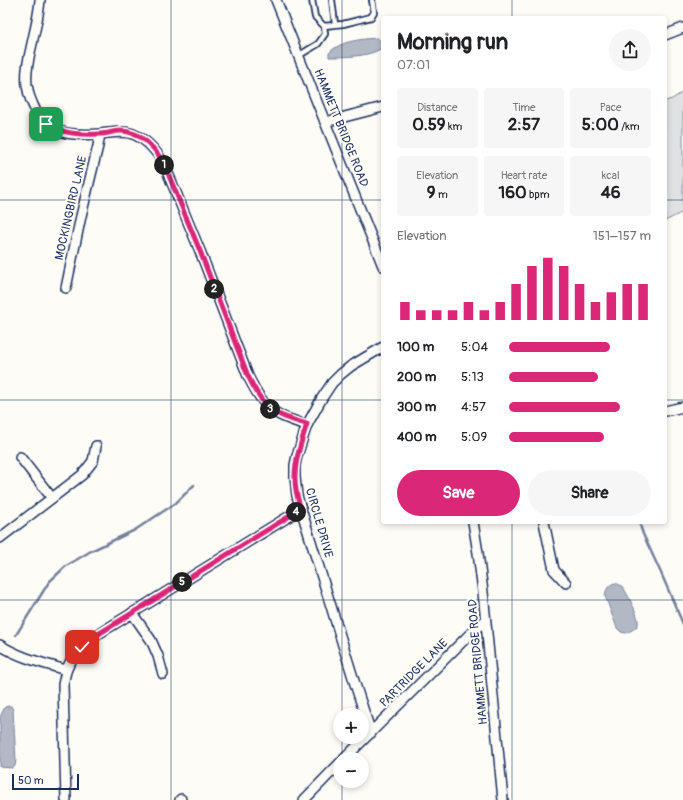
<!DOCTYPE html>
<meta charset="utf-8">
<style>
:root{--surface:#fff;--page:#f6f6f6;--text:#202124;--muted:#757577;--accent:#db2777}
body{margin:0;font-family:Pangolin,sans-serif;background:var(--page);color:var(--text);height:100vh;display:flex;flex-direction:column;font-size:15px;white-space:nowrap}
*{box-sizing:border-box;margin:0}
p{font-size:13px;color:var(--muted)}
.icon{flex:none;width:22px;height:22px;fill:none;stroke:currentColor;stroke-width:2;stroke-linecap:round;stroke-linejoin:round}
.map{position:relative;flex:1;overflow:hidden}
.sheet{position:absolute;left:381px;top:16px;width:286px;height:508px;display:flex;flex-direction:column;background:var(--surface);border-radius:4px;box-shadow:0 2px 6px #0003}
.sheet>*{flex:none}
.buttons{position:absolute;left:333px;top:708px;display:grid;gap:8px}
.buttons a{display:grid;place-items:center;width:36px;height:36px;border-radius:50%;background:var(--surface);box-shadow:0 2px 6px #0003;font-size:20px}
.scale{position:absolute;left:12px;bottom:10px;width:67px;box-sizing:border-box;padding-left:4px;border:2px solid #1b2f5e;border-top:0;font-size:11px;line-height:14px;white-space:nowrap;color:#1b2f5e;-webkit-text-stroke:3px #fdfcf7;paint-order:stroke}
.pin{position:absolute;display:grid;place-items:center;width:34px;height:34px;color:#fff;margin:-17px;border-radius:8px;box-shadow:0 2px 6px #0006}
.km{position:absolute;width:20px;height:20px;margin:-10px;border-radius:50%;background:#222;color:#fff;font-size:11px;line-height:20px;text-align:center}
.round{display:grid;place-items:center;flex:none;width:42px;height:42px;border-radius:21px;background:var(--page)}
.headline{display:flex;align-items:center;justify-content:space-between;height:68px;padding:0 16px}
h1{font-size:22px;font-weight:700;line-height:30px}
.figures{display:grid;grid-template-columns:repeat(3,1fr);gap:6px;height:68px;padding:4px 16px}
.figures div{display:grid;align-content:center;border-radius:4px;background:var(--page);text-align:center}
.figures b{font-size:17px;font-weight:700}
.figures small{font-size:11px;font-weight:400}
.figures p{font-size:11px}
.chart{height:112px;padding:8px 16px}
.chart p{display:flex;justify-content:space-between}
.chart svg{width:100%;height:72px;margin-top:4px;stroke:var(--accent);stroke-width:6}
.primary-button{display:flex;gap:8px;margin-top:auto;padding:8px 16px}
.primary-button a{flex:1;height:46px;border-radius:24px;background:var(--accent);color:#fff;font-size:16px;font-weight:700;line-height:46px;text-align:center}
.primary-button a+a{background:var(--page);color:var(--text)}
ul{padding:0 16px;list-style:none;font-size:13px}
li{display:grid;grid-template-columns:64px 48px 1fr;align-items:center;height:30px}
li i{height:10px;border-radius:5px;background:var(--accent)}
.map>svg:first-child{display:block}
.green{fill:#e0e1e3;stroke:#7e88a0}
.water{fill:#b3b8c5;stroke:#76819c}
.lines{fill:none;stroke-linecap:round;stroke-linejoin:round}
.stream{stroke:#76819c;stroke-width:2.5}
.service-casing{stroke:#1b2f5e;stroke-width:8}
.minor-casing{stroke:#1b2f5e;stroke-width:12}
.service{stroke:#fdfcf7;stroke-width:4.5}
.minor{stroke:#fdfcf7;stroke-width:9}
.route-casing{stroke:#fff;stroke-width:8}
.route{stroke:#db2777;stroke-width:5}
.grid{fill:none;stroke:#1b2f5e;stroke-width:1;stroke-opacity:0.55}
.labels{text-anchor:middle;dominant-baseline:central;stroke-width:4;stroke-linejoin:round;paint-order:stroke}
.street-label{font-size:12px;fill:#1b2f5e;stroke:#fdfcf7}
</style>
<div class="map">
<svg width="683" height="800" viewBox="0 0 683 800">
<rect width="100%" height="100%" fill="#fdfcf7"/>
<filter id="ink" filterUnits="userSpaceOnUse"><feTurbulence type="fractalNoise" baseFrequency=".025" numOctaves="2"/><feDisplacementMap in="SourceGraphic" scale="8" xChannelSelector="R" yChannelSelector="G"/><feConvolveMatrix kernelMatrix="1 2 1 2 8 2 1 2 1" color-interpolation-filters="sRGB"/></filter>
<g filter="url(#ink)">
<polygon class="green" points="683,92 683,212 665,221 665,101 672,99"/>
<g class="water">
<path d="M377 38C382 41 382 43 382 48 369 57 345 57 329 57V53C339 41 362 39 377 38Z"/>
<path d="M614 583C618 584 622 585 624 589 628 595 640 618 638 624 636 629 630 631 626 633L621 632 617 628 605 596C606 589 608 586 614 583Z"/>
<polygon points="8,706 11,706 13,710 16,760 15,766 12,768 0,767 0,717 5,707"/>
</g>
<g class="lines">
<g class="stream">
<polyline points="639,522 643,534 661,573 683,624"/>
<polyline points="16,635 49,582 66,566 91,551 135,530 176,503 194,485"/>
</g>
<g class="service-casing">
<g id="service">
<polyline points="332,0 335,24"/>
<polyline points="324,26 343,24 371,17 374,12 372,0"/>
<polyline points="298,56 318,44 325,34 324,26 315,17 312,0"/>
</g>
</g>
<g class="minor-casing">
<g id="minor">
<path d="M40 0C39 13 36 26 33 39 30 54 25 69 27 85 28 92 30 99 33 105 46 135 71 136 100 134 112 133 122 130 133 134 148 140 158 153 165 166L200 251 248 376C264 409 272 415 307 425"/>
<polyline points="276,0 383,266"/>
<polyline points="665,35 683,28"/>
<polyline points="325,122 383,107"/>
<polyline points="66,288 81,216 98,146 100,134"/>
<polyline points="665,411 683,407"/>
<polyline points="20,457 52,498"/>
<polyline points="473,522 478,553 483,592 503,800"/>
<polyline points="544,522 554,570 566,583"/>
<polyline points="0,538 82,475 93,461 96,446"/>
<polyline points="132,613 151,640 158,656 163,674"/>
<path d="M0 645C20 658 43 663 66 670"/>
<polyline points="371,733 355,684 297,496 295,477 295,465 297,456 307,425 322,398 332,383 341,374 351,366 383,347"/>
<polyline points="344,759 474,630 485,621"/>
<path d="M66 800 63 685C64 680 65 674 67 669 73 653 87 643 100 633L301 509"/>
<polyline points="180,800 181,799"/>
<polyline points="304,800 340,763"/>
</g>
</g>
<use href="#service" class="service"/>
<use href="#minor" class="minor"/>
</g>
</g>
<g class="lines" filter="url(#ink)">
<g class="route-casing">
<path id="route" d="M46 124C63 134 81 135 100 134 107 134 114 131 121 131 141 131 157 150 165 166L200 251 248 376C264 409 272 415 307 424 300 446 292 467 296 490 297 497 299 503 301 509L100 633 82 647"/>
</g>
<use href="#route" class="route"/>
</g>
<path class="grid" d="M171 0V800M342 0V715M512 0V18M0 200H383M665 200H683M0 400H383M665 400H683M512 522V800M0 600H683M342 737V759M342 781V800"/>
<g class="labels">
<g class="street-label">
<text transform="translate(341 128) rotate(68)">HAMMETT BRIDGE ROAD</text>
<text transform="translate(71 208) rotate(-77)">MOCKINGBIRD LANE</text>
<text transform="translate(319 523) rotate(74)">CIRCLE DRIVE</text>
<text transform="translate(478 662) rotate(-95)">HAMMETT BRIDGE ROAD</text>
<text transform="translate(414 673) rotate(-45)">PARTRIDGE LANE</text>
</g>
</g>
</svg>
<div class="buttons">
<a>+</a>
<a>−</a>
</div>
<div class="scale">50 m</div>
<div class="pin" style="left:46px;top:124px;background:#1e9e55"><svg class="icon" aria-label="arrive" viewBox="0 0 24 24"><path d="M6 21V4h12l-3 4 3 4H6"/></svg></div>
<div class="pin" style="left:82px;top:647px;background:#d93025"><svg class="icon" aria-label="check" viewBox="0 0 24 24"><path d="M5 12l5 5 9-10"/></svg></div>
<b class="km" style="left:164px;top:165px">1</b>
<b class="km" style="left:214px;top:289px">2</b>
<b class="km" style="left:270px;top:409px">3</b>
<b class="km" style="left:296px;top:512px">4</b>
<b class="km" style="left:182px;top:582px">5</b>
<section class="sheet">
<div class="headline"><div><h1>Morning run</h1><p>07:01</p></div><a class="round"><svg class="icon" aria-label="share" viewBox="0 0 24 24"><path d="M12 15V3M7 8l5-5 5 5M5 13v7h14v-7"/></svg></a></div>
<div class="figures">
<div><p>Distance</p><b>0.59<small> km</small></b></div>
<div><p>Time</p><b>2:57</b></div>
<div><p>Pace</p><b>5:00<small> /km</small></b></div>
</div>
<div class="figures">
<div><p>Elevation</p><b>9<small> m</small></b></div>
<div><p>Heart rate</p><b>160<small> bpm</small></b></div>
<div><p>kcal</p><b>46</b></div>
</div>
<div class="chart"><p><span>Elevation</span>151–157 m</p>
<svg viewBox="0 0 160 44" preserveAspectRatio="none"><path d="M5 44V33M15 44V38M25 44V38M35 44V38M45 44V33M55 44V38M65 44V33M75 44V22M85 44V11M95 44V6M105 44V11M115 44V22M125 44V33M135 44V27M145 44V22M155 44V22"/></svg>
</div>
<ul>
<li><b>100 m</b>5:04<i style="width:71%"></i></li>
<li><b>200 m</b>5:13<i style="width:63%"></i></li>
<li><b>300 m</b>4:57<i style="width:78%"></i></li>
<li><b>400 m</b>5:09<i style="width:67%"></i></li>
</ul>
<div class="primary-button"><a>Save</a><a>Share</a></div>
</section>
</div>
